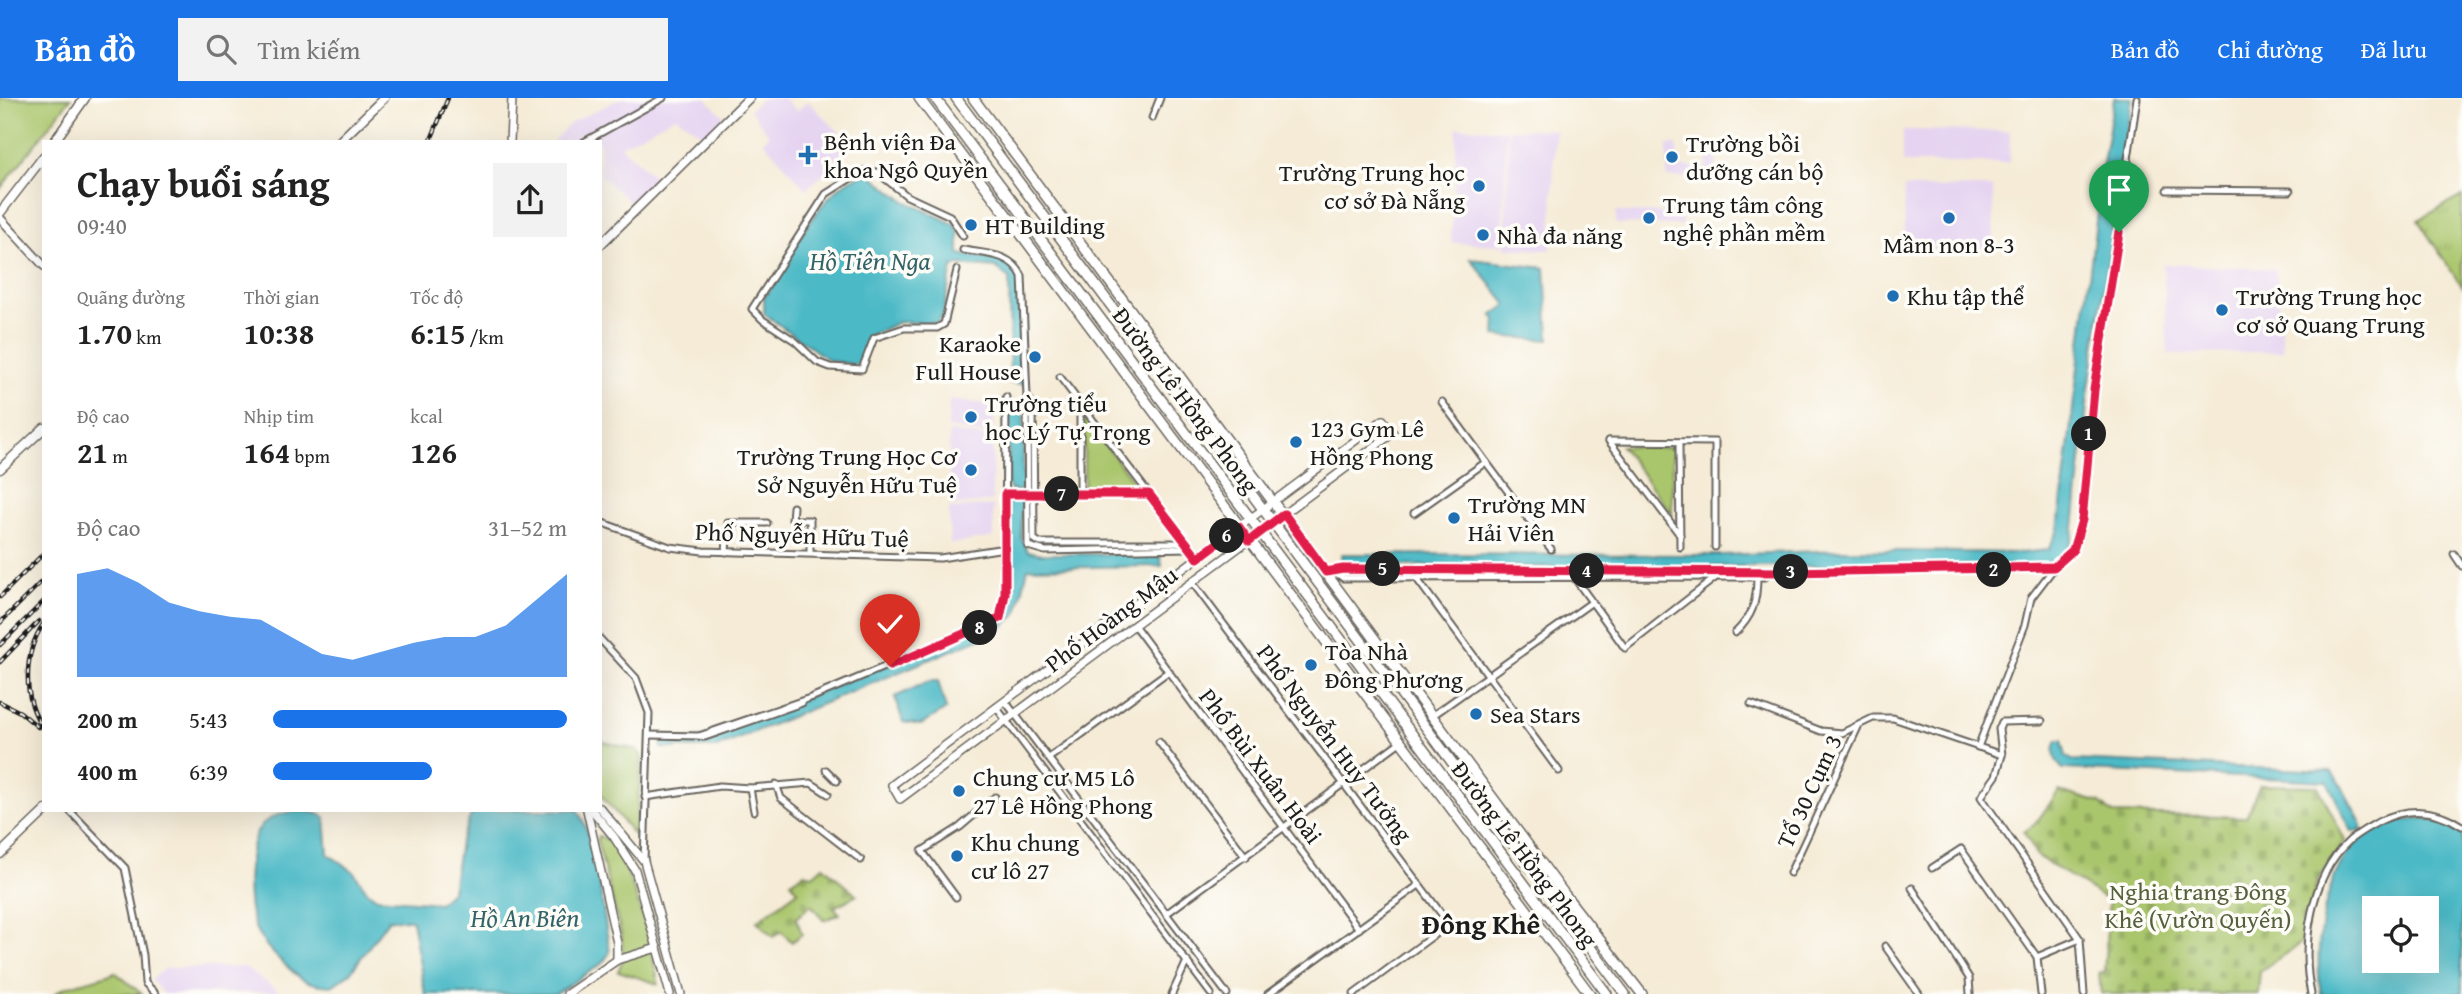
<!DOCTYPE html>
<html lang="vi">
<meta charset="utf-8">
<style>
:root{--surface:#fff;--page:#f2f2f2;--text:#222;--muted:#767676;--accent:#1a73e8}
body{margin:0;font-family:"Gentium Book Plus",serif;background:var(--page);color:var(--text);height:100vh;display:flex;flex-direction:column;font-size:26px;white-space:nowrap}
*{box-sizing:border-box;margin:0}
p{font-size:23px;color:var(--muted)}
.icon{flex:none;width:38px;height:38px;fill:none;stroke:currentColor;stroke-width:2;stroke-linecap:round;stroke-linejoin:round}
.map{position:relative;flex:1;overflow:hidden}
.details{position:absolute;left:42px;top:42px;width:560px;height:672px;display:flex;flex-direction:column;background:var(--surface);border-radius:0px;box-shadow:0 7px 28px #0002}
.details>*{flex:none}
.controls{position:absolute;left:2362px;top:798px;display:grid;gap:14px}
.controls a{display:grid;place-items:center;width:77px;height:77px;border-radius:0px;background:var(--surface);box-shadow:0 7px 28px #0002;font-size:35px}
.pin{position:absolute;display:grid;place-items:center;width:60px;height:60px;color:#fff;margin:-72px -30px;border-radius:50% 50% 50% 0;rotate:-45deg;box-shadow:0 0 7px #0007}
.pin .icon{rotate:45deg}
.km{position:absolute;width:35px;height:35px;margin:-18px;border-radius:50%;background:#222;color:#fff;font-size:19px;line-height:35px;text-align:center}
.round{display:grid;place-items:center;flex:none;width:74px;height:74px;border-radius:0px;background:var(--page)}
.head{display:flex;align-items:center;justify-content:space-between;height:119px;padding:0 35px}
h1{font-size:38px;font-weight:800;line-height:52px}
.metrics{display:grid;grid-template-columns:repeat(3,1fr);gap:10px;height:119px;padding:7px 35px}
.metrics div{display:grid;align-content:center}
.metrics b{font-size:30px;font-weight:800}
.metrics small{font-size:19px;font-weight:400}
.metrics p{font-size:19px}
.chart{height:196px;padding:14px 35px}
.chart p{display:flex;justify-content:space-between}
.chart svg{width:100%;height:126px;margin-top:7px;fill:var(--accent);opacity:.7}
ul{padding:0 35px;list-style:none;font-size:23px}
li{display:grid;grid-template-columns:112px 84px 1fr;align-items:center;height:52px}
li i{height:18px;border-radius:9px;background:var(--accent)}
header{display:flex;align-items:center;gap:42px;box-sizing:border-box;height:98px;padding:0 35px;background:var(--accent);color:#fff}
header strong{font-size:33px}
nav{display:flex;gap:38px;margin-inline-start:auto;font-size:24px}
.search{width:490px;height:63px;background:var(--page);display:flex;align-items:center;gap:18px;box-sizing:border-box;padding:0 24px;border-radius:0px;color:var(--muted);font-size:26px}
.map>svg:first-child{display:block}
.built{fill:#e5d3f1}
.grass{fill:url(#grass-tufts);stroke:#637144;stroke-width:2}
.cemetery{fill:url(#cemetery-stones);stroke:#637144;stroke-width:2}
.park{fill:#aac66d;stroke:#637144;stroke-width:2}
.water{fill:#4cb9c6;stroke:#346a71;stroke-width:2;fill-rule:evenodd}
.lines{fill:none;stroke-linecap:round;stroke-linejoin:round}
.minor-casing{stroke:#68645d;stroke-width:9}
.tertiary-casing{stroke:#68645d;stroke-width:10}
.secondary-casing{stroke:#68645d;stroke-width:11}
.primary-casing{stroke:#68645d;stroke-width:12}
.minor{stroke:#fff;stroke-width:5}
.tertiary{stroke:#fff;stroke-width:7}
.secondary{stroke:#fff;stroke-width:8}
.primary{stroke:#fff;stroke-width:9}
.rail-casing{stroke:#1c1c1c;stroke-width:4.5}
.rail{stroke:#fdfcf7;stroke-width:2;stroke-dasharray:5;stroke-linecap:butt}
.route-casing{stroke:#fff;stroke-width:14}
.route{stroke:#e11d48;stroke-width:9}
.poi-dot{fill:#1f6fb2;stroke:#fdfcf7;stroke-width:2.5}
.labels{text-anchor:middle;dominant-baseline:central;stroke-width:7;stroke-linejoin:round;paint-order:stroke}
.poi-label{font-size:24px;fill:#1c1c1c;stroke:#fdfcf7;text-anchor:start}
.street-label{font-size:24px;fill:#1c1c1c;stroke:#fdfcf7}
.park-label{font-size:24px;fill:#55603c;stroke:#fdfcf7}
.water-label{font-size:26px;font-style:italic;fill:#326368;stroke:#fdfcf7}
.quarter-label{font-size:28px;font-weight:bold;fill:#1c1c1c;stroke:#fdfcf7}
</style>
<header>
<strong>Bản đồ</strong>
<div class="search"><svg class="icon" aria-label="search" viewBox="0 0 24 24"><circle cx="10" cy="10" r="6"/><path d="M15 15l6 6"/></svg>Tìm kiếm</div>
<nav><a>Bản đồ</a><a>Chỉ đường</a><a>Đã lưu</a></nav>
</header>
<div class="map">
<svg width="2462" height="896" viewBox="0 0 2462 896">
<defs>
<pattern id="grass-tufts" width="24" height="20" patternUnits="userSpaceOnUse" patternTransform="scale(1.75)"><rect width="24" height="20" fill="#aac66d"/><path d="M3 7l-1-3M5 7V3M7 7l1-3M15 17l-1-3M17 17v-4M19 17l1-3" fill="none" stroke="#92aa5e"/></pattern>
<pattern id="cemetery-stones" width="16" height="16" patternUnits="userSpaceOnUse" patternTransform="scale(1.75)"><rect width="16" height="16" fill="#aac66d"/><path d="M2 7V4a2 2 0 0 1 4 0v3zM10 15v-3a2 2 0 0 1 4 0v3z" fill="#92aa5e"/></pattern>
</defs>
<rect width="100%" height="100%" fill="#fdfcf7"/>
<filter id="ink" filterUnits="userSpaceOnUse"><feTurbulence type="fractalNoise" baseFrequency=".0143" numOctaves="2"/><feDisplacementMap in="SourceGraphic" scale="14" xChannelSelector="R" yChannelSelector="G"/><feConvolveMatrix kernelMatrix="1 2 1 2 8 2 1 2 1" color-interpolation-filters="sRGB"/></filter>
<filter id="wash" filterUnits="userSpaceOnUse"><feTurbulence type="fractalNoise" baseFrequency=".00686" numOctaves="4" result="noise"/><feDisplacementMap in="SourceGraphic" scale="28" xChannelSelector="R" yChannelSelector="G"/><feGaussianBlur stdDeviation="1.57" result="paint"/><feColorMatrix in="noise" values="0 0 0 0 0 0 0 0 0 0 0 0 0 0 0 0 0 1.4 0 .05"/><feComposite in="paint" operator="in"/></filter>
<g filter="url(#wash)">
<rect width="100%" height="100%" fill="#f5ebd6"/>
<g class="built">
<polygon points="622,0 705,0 724,18 704,38 676,18 621,48 655,80 632,106 600,77 600,44 552,44 572,24"/>
<polygon points="762,0 783,0 797,13 808,3 849,44 831,70 806,91 763,43 769,37 750,12"/>
<polygon points="1457,29 1507,32 1502,147 1451,145"/>
<polygon points="1509,31 1555,32 1551,152 1505,150"/>
<polygon points="1903,32 2010,33 2009,65 1903,65"/>
<polygon points="1667,47 1677,47 1677,69 1707,69 1708,48 1717,48 1716,80 1667,79"/>
<polygon points="1993,89 1994,150 1905,151 1904,90"/>
<polygon points="1616,114 1682,115 1682,127 1616,126"/>
<polygon points="2163,166 2276,171 2283,253 2168,257"/>
<polygon points="949,302 995,307 993,338 948,330"/>
<polygon points="949,334 993,340 992,403 950,408"/>
<polygon points="993,407 994,439 950,446 949,411"/>
<polygon points="244,869 280,894 164,896 151,882 166,870"/>
</g>
<polygon class="grass" points="2462,98 2462,189 2418,122"/>
<g class="cemetery">
<polygon points="2260,687 2318,688 2345,743 2317,783 2304,843 2260,873 2258,896 2101,896 2099,874 2104,875 2109,803 2037,758 2024,734 2035,726 2059,693 2100,705 2113,716 2246,719"/>
<polygon points="823,768 857,797 834,809 840,816 824,822 811,807 796,820 802,836 792,844 781,833 773,839 757,823 798,793 791,784 804,775 813,777"/>
</g>
<g class="park">
<polygon points="0,0 71,0 0,91"/>
<polygon points="1084,319 1140,392 1084,393"/>
<polygon points="1621,348 1673,350 1672,416"/>
<polygon points="600,643 637,652 642,658 635,738 600,696"/>
<path d="M599 738C627 741 655 861 658 886L618 873 622 863V839L597 743Z"/>
<path d="M115 874 142 896H55C69 884 96 883 115 874Z"/>
</g>
<g class="water">
<path d="M2114 0H2132L2088 297 2073 439C2067 458 2055 466 2034 467L1555 469 1342 467 1341 456 1721 457 1842 452 2020 455 2048 452 2058 432 2103 66Z"/>
<path d="M870 76 905 103 954 126 959 134V156L999 162 1015 169 1019 179 1024 286 1010 285 1009 181 997 170 956 167 952 170 943 217 937 225 899 224 869 238 863 261 856 267 830 263 764 216V200C787 166 825 77 870 76Z"/>
<polygon points="1471,161 1545,170 1549,242 1495,238 1496,221 1492,218 1507,207"/>
<polygon points="1009,309 1024,309 1023,387 1020,393 1011,392 1008,387"/>
<path d="M1012 398 1022 401 1021 440 1028 453 1043 456H1160L1162 468 1028 470 1017 516 1001 530 981 540 716 650H661L662 641 684 642 719 636 1002 516C1017 500 1009 428 1008 404Z"/>
<polygon points="929,583 938,583 946,611 921,627 903,624 895,599"/>
<path d="M2057 642H2062L2066 658 2072 662 2331 673 2337 679 2362 727 2361 733 2352 734 2327 683 2063 671C2054 663 2052 653 2057 642Z"/>
<path d="M473 712H577C597 740 603 818 610 854L603 865 555 896H425L412 822 389 821 350 875 332 888C305 887 300 881 281 863 269 852 258 840 253 824 246 802 247 760 255 738 264 713 305 707 325 719L328 756 353 773 367 793 377 800 439 805 452 793 460 744Z"/>
<path d="M2424 720 2450 725 2462 735V896H2321C2313 847 2324 767 2367 735 2382 723 2406 723 2424 720ZM2375 810H2427V863H2375Z"/>
</g>
</g>
<g filter="url(#ink)">
<g class="lines">
<g class="minor-casing">
<g id="minor">
<polyline points="1152,20 1160,0"/>
<polyline points="584,44 663,0"/>
<polyline points="2167,92 2290,93"/>
<path d="M963 152C986 156 1011 155 1022 178L1027 299 1033 306 1034 441 1040 445H1185"/>
<polyline points="957,172 944,226 937,230 904,230 874,240 862,271 830,269 817,264 795,243 763,222 752,211 826,96 862,73 877,74 907,98 950,118 963,138"/>
<polyline points="1060,279 1198,460"/>
<polyline points="1027,299 1028,448 1045,453 1189,450"/>
<polyline points="1442,304 1486,364"/>
<polyline points="1080,306 1080,396"/>
<polyline points="1609,343 1715,344 1715,449"/>
<polyline points="1609,343 1680,437"/>
<polyline points="1679,345 1680,449"/>
<polyline points="1005,396 1148,396"/>
<polyline points="793,409 792,422 810,422 810,454"/>
<polyline points="1414,415 1486,364 1551,451"/>
<polyline points="600,424 670,449 703,453 940,460 1005,450"/>
<polyline points="726,454 728,425 767,425"/>
<polyline points="2454,456 2462,468"/>
<polyline points="1334,473 1343,471 1767,474"/>
<polyline points="1326,474 1334,473 1343,480 1757,479 1765,479 1767,474 2055,469 2073,452 2082,422 2094,292 2137,0"/>
<polyline points="1417,481 1559,673"/>
<polyline points="1576,482 1625,550 1715,480"/>
<polyline points="1192,484 1449,826 1354,896"/>
<polyline points="1134,527 1359,831"/>
<path d="M1735 535C1753 518 1757 503 1757 479"/>
<polyline points="600,541 636,580 649,615 644,763"/>
<polyline points="1005,603 1227,896"/>
<polyline points="1751,606 1821,633 1842,635 1873,620 1893,620 2002,657 1996,678 1981,699 2080,841 2084,896"/>
<polyline points="996,609 1211,896"/>
<polyline points="1432,618 1592,504"/>
<polyline points="650,637 699,638 813,599 1000,520 1005,496 1006,299"/>
<polyline points="699,638 705,639 802,605"/>
<polyline points="1159,644 1246,759"/>
<polyline points="1978,649 2025,527 2031,500 2054,470"/>
<polyline points="2002,657 1999,631 2002,624 2042,623"/>
<polyline points="1049,660 1169,573"/>
<polyline points="826,672 837,683"/>
<polyline points="776,686 781,700 861,762"/>
<polyline points="750,690 754,713"/>
<polyline points="645,699 720,688 750,690 811,685 828,696"/>
<polyline points="69,712 125,770 143,857 145,885 156,896"/>
<polyline points="1932,770 1961,751 2037,859 2041,896"/>
<polyline points="1790,775 1858,629"/>
<polyline points="1912,790 1969,880 1970,896"/>
<polyline points="956,799 922,753 960,729 995,699"/>
<polyline points="1166,816 1400,644"/>
<polyline points="1885,848 1919,896"/>
<polyline points="2037,859 2080,841"/>
<polyline points="1172,896 1187,863"/>
<polyline points="1268,896 1419,787"/>
<path d="M2311 896C2301 848 2310 779 2348 744 2357 735 2370 729 2380 723 2408 709 2436 711 2462 728"/>
</g>
</g>
<g class="tertiary-casing">
<g id="tertiary">
<polyline points="510,44 512,0"/>
<polyline points="0,120 44,168"/>
<polygon points="1383,322 1393,335 900,701 892,687"/>
<polyline points="600,710 644,763 681,896"/>
<polyline points="587,712 617,845 617,862"/>
<polyline points="592,712 614,739 635,772 670,896"/>
<polyline points="567,896 617,862 657,850"/>
</g>
</g>
<g class="secondary-casing">
<g id="secondary">
<polyline points="54,44 85,0"/>
<polyline points="339,44 384,0"/>
<polyline points="0,115 44,58"/>
<polyline points="600,147 749,0"/>
<polyline points="0,371 44,330"/>
<polyline points="0,756 46,712"/>
</g>
</g>
<g class="primary-casing">
<g id="primary">
<polyline points="919,0 1590,896"/>
<polyline points="935,0 1607,896"/>
<polyline points="956,0 1625,896"/>
<polyline points="973,0 1565,797 1642,896"/>
</g>
</g>
<use href="#minor" class="minor"/>
<use href="#tertiary" class="tertiary"/>
<use href="#secondary" class="secondary"/>
<use href="#primary" class="primary"/>
<g class="rail-casing">
<g id="rail">
<polyline points="430,44 448,0"/>
<polyline points="0,499 44,455"/>
<polyline points="0,525 44,481"/>
<path d="M44 525C23 555 22 602 44 631"/>
<polyline points="0,547 44,503"/>
<polyline points="0,564 39,523"/>
<polyline points="0,604 20,614 38,629"/>
</g>
</g>
<use href="#rail" class="rail"/>
</g>
</g>
<g class="lines" filter="url(#ink)">
<g class="route-casing">
<polyline id="route" points="890,568 1000,520 1005,496 1005,396 1149,396 1198,460 1239,429 1249,443 1284,416 1326,474 1343,471 1787,474 2054,469 2073,452 2082,422 2094,292 2119,134"/>
</g>
<use href="#route" class="route"/>
</g>
<g class="poi-dot">
<path d="M804.5 46.5h7v7h7v7h-7v7h-7v-7h-7v-7h7z"/>
<circle cx="1672" cy="59" r="7"/>
<circle cx="1479" cy="88" r="7"/>
<circle cx="1649" cy="120" r="7"/>
<circle cx="1949" cy="120" r="7"/>
<circle cx="971" cy="127" r="7"/>
<circle cx="1483" cy="137" r="7"/>
<circle cx="1893" cy="198" r="7"/>
<circle cx="2222" cy="212" r="7"/>
<circle cx="1035" cy="259" r="7"/>
<circle cx="971" cy="319" r="7"/>
<circle cx="1296" cy="344" r="7"/>
<circle cx="971" cy="372" r="7"/>
<circle cx="1454" cy="420" r="7"/>
<circle cx="1311" cy="567" r="7"/>
<circle cx="1476" cy="616" r="7"/>
<circle cx="959" cy="693" r="7"/>
<circle cx="957" cy="758" r="7"/>
</g>
<g class="labels">
<g class="poi-label">
<text x="824" y="43">Bệnh viện Đa<tspan x="824" dy="28">khoa Ngô Quyền</tspan></text>
<text x="1686" y="45">Trường bồi<tspan x="1686" dy="28">dưỡng cán bộ</tspan></text>
<text x="1465" y="74" text-anchor="end">Trường Trung học<tspan x="1465" dy="28">cơ sở Đà Nẵng</tspan></text>
<text x="1663" y="106">Trung tâm công<tspan x="1663" dy="28">nghệ phần mềm</tspan></text>
<text x="985" y="127">HT Building</text>
<text x="1497" y="137">Nhà đa năng</text>
<text x="1949" y="146" text-anchor="middle">Mầm non 8-3</text>
<text x="1907" y="198">Khu tập thể</text>
<text x="2236" y="198">Trường Trung học<tspan x="2236" dy="28">cơ sở Quang Trung</tspan></text>
<text x="1021" y="245" text-anchor="end">Karaoke<tspan x="1021" dy="28">Full House</tspan></text>
<text x="985" y="305">Trường tiểu<tspan x="985" dy="28">học Lý Tự Trọng</tspan></text>
<text x="1310" y="330">123 Gym Lê<tspan x="1310" dy="28">Hồng Phong</tspan></text>
<text x="957" y="358" text-anchor="end">Trường Trung Học Cơ<tspan x="957" dy="28">Sở Nguyễn Hữu Tuệ</tspan></text>
<text x="1468" y="406">Trường MN<tspan x="1468" dy="28">Hải Viên</tspan></text>
<text x="1325" y="553">Tòa Nhà<tspan x="1325" dy="28">Đông Phương</tspan></text>
<text x="1490" y="616">Sea Stars</text>
<text x="973" y="679">Chung cư M5 Lô<tspan x="973" dy="28">27 Lê Hồng Phong</tspan></text>
<text x="971" y="744">Khu chung<tspan x="971" dy="28">cư lô 27</tspan></text>
</g>
<g class="street-label">
<text transform="translate(1186 302) rotate(53)">Đường Lê Hồng Phong</text>
<text transform="translate(802 437) rotate(2)">Phố Nguyễn Hữu Tuệ</text>
<text transform="translate(1111 521) rotate(-37)">Phố Hoàng Mậu</text>
<text transform="translate(1335 645) rotate(53)">Phố Nguyễn Huy Tưởng</text>
<text transform="translate(1261 668) rotate(53)">Phố Bùi Xuân Hoài</text>
<text transform="translate(1809 693) rotate(-65)">Tổ 30 Cụm 3</text>
<text transform="translate(1525 756) rotate(53)">Đường Lê Hồng Phong</text>
</g>
<g class="park-label">
<text x="2198" y="793">Nghia trang Đông<tspan x="2198" dy="28">Khê (Vườn Quyến)</tspan></text>
</g>
<g class="water-label">
<text x="870" y="162">Hồ Tiên Nga</text>
<text x="525" y="819">Hồ An Biên</text>
</g>
<g class="quarter-label">
<text x="1481" y="825">Đông Khê</text>
</g>
</g>
</svg>
<div class="controls">
<a><svg class="icon" aria-label="locate" viewBox="0 0 24 24"><circle cx="12" cy="12" r="6"/><path d="M12 2v4M12 18v4M2 12h4M18 12h4"/></svg></a>
</div>
<div class="pin" style="left:2119px;top:134px;background:#1e9e55"><svg class="icon" aria-label="arrive" viewBox="0 0 24 24"><path d="M6 21V4h12l-3 4 3 4H6"/></svg></div>
<div class="pin" style="left:890px;top:568px;background:#d93025"><svg class="icon" aria-label="check" viewBox="0 0 24 24"><path d="M5 12l5 5 9-10"/></svg></div>
<b class="km" style="left:2089px;top:336px">1</b>
<b class="km" style="left:1994px;top:472px">2</b>
<b class="km" style="left:1791px;top:474px">3</b>
<b class="km" style="left:1587px;top:473px">4</b>
<b class="km" style="left:1383px;top:471px">5</b>
<b class="km" style="left:1227px;top:438px">6</b>
<b class="km" style="left:1062px;top:396px">7</b>
<b class="km" style="left:980px;top:530px">8</b>
<section class="details">
<div class="head"><div><h1>Chạy buổi sáng</h1><p>09:40</p></div><a class="round"><svg class="icon" aria-label="share" viewBox="0 0 24 24"><path d="M12 15V3M7 8l5-5 5 5M5 13v7h14v-7"/></svg></a></div>
<div class="metrics">
<div><p>Quãng đường</p><b>1.70<small> km</small></b></div>
<div><p>Thời gian</p><b>10:38</b></div>
<div><p>Tốc độ</p><b>6:15<small> /km</small></b></div>
</div>
<div class="metrics">
<div><p>Độ cao</p><b>21<small> m</small></b></div>
<div><p>Nhịp tim</p><b>164<small> bpm</small></b></div>
<div><p>kcal</p><b>126</b></div>
</div>
<div class="chart"><p><span>Độ cao</span>31–52 m</p>
<svg viewBox="0 0 160 44" preserveAspectRatio="none"><path d="M0 44V8L10 6L20 11L30 18L40 21L50 23L60 24L70 30L80 36L90 38L100 35L110 32L120 30L130 30L140 26L150 17L160 8V44z"/></svg>
</div>
<ul>
<li><b>200 m</b>5:43<i style="width:100%"></i></li>
<li><b>400 m</b>6:39<i style="width:54%"></i></li>
</ul>
</section>
</div>
